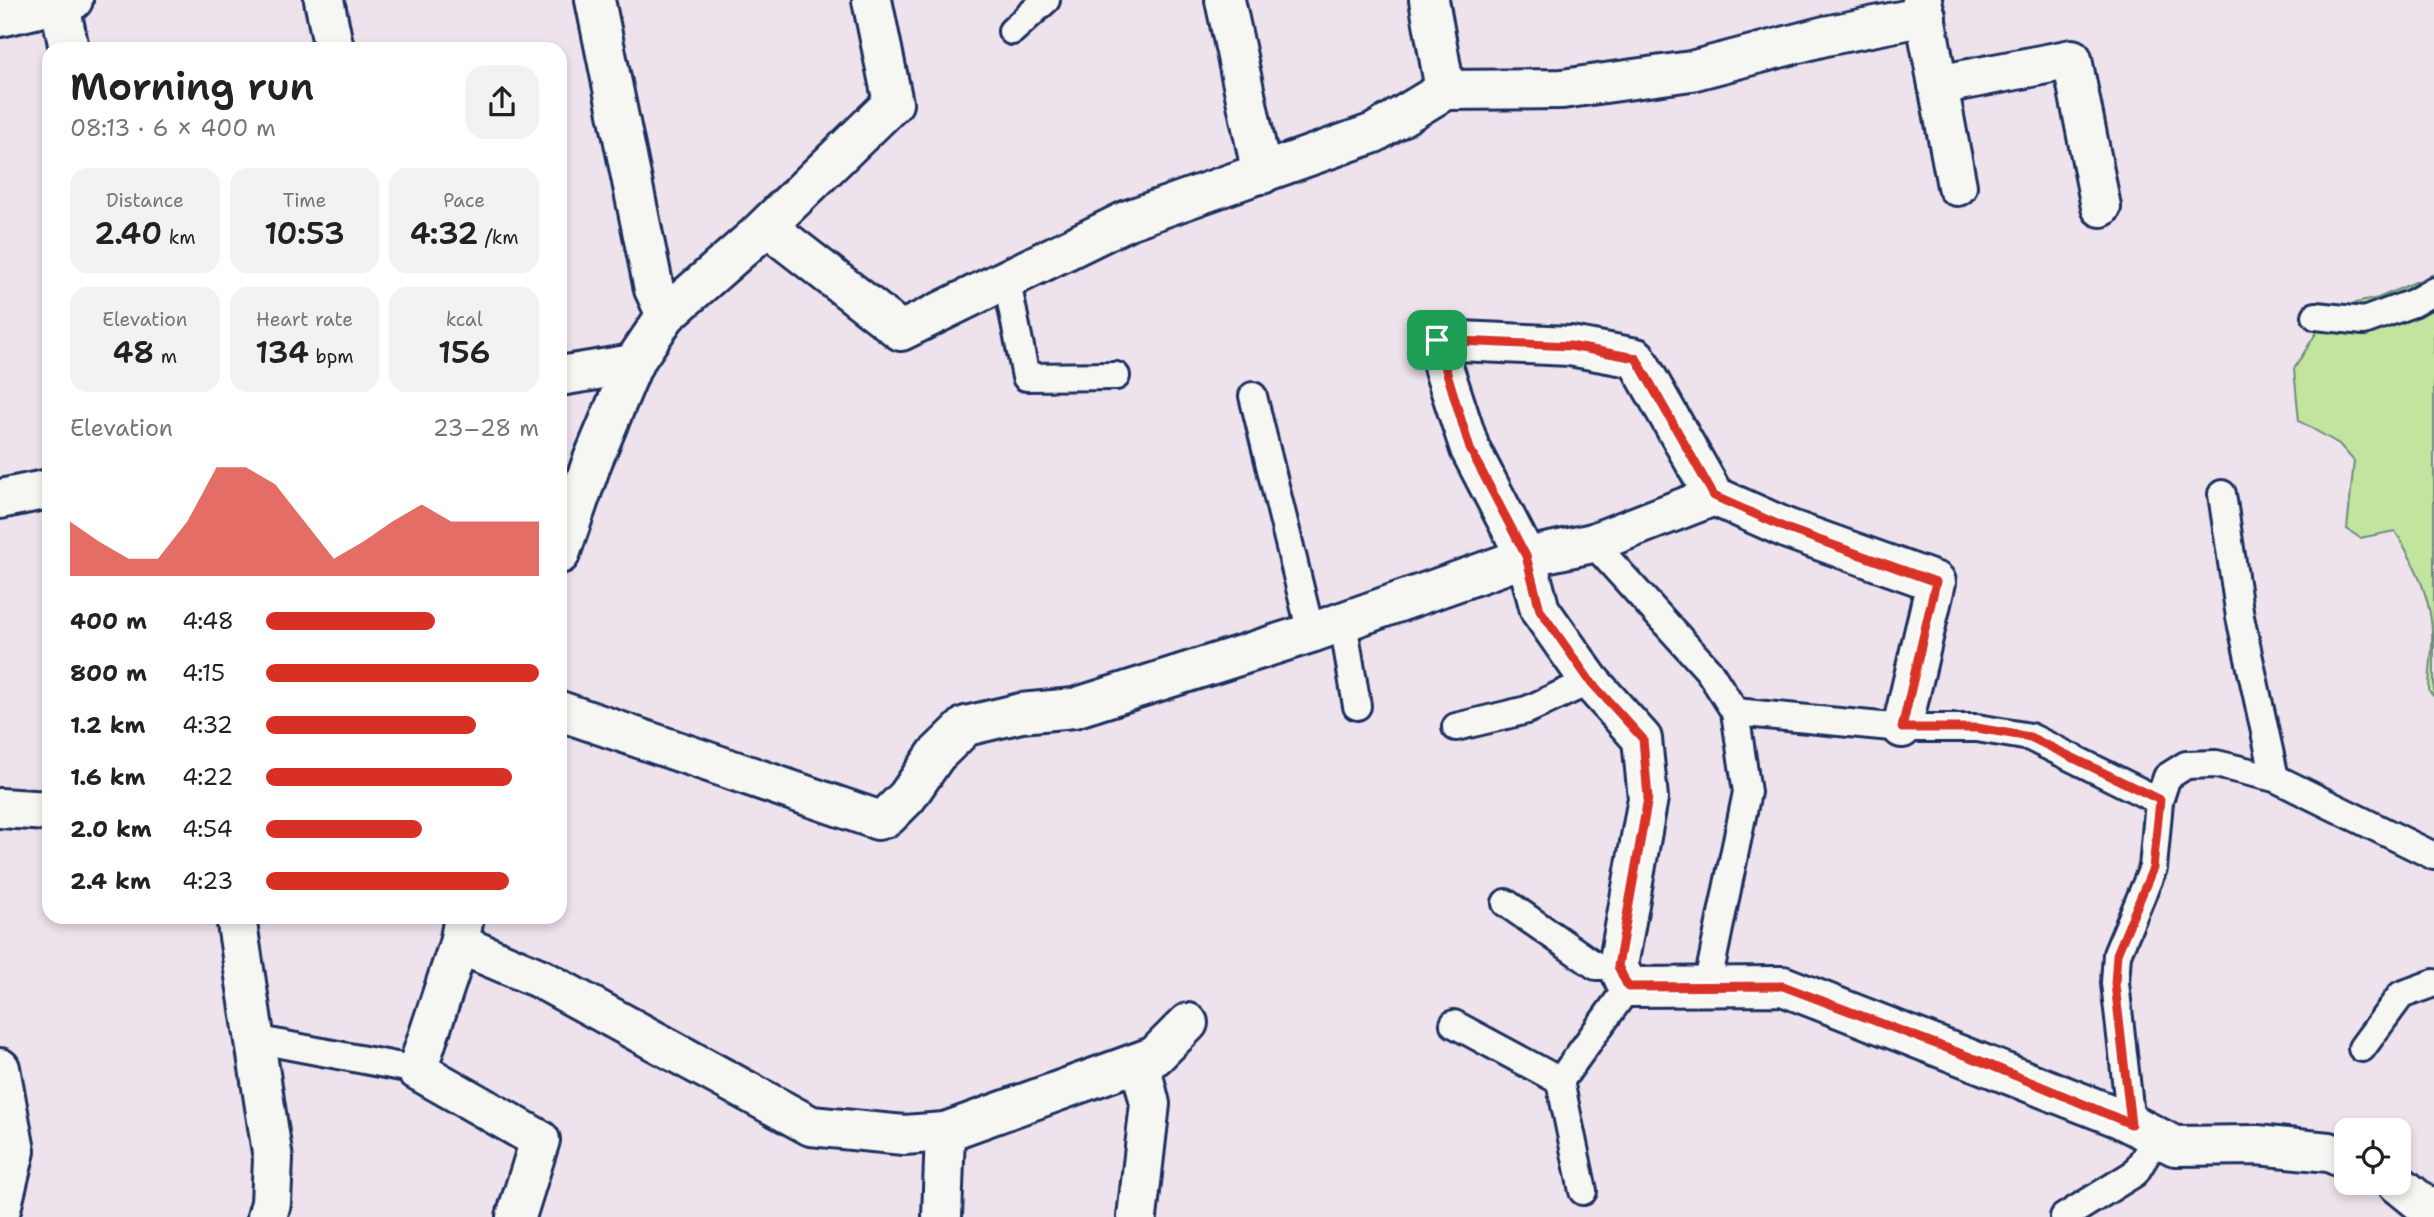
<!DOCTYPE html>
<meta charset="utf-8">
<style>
:root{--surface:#fff;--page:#f2f2f2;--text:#222;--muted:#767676;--accent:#d93025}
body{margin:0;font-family:"Shantell Sans",sans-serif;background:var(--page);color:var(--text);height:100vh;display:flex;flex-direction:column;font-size:26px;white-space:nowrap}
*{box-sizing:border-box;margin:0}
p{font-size:23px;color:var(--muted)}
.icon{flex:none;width:38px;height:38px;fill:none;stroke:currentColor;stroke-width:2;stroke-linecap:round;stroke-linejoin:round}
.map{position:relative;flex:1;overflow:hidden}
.panel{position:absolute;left:42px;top:42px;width:525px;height:882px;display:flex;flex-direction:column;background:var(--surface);border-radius:21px;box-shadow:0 4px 10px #0003}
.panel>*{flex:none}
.tools{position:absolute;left:2334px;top:1118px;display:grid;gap:14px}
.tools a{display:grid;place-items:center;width:77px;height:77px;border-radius:14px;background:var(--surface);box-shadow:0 4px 10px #0003;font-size:35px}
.pin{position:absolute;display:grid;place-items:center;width:60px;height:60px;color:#fff;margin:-30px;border-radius:14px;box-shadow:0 4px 10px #0006}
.round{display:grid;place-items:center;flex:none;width:74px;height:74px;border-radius:21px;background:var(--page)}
.head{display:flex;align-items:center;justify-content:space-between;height:119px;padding:0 28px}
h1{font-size:38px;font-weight:600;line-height:52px}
.metrics{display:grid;grid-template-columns:repeat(3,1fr);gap:10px;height:119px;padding:7px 28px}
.metrics div{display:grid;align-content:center;border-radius:18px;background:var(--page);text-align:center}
.metrics b{font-size:30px;font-weight:600}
.metrics small{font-size:19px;font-weight:400}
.metrics p{font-size:19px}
.chart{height:196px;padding:14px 28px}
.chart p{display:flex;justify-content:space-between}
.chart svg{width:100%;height:126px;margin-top:7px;fill:var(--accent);opacity:.7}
ul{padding:0 28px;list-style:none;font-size:23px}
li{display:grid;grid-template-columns:112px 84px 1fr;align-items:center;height:52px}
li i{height:18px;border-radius:9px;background:var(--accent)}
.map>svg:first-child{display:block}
.green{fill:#c1e49e;stroke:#6e8a7e;stroke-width:2}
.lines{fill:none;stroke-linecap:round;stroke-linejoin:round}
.lane-casing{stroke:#1b2f5e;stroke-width:32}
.street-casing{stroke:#1b2f5e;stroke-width:44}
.lane{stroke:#f6f6f2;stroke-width:26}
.street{stroke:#f6f6f2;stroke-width:38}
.route-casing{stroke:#fff;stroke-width:14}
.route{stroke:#d93025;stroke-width:9}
</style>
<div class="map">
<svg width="2434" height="1217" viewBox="0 0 2434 1217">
<rect width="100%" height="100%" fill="#eee2ec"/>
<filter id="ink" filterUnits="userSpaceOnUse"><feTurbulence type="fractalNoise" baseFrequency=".0143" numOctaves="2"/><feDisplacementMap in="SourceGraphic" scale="14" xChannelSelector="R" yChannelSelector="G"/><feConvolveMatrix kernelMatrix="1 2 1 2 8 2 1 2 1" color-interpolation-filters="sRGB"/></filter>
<g filter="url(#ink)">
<path class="green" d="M2434 274V697L2429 691C2429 674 2432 658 2432 642 2434 603 2415 563 2395 531L2360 538 2347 529 2354 461 2339 444 2299 421 2294 369 2321 325 2341 329 2356 303 2378 298Z"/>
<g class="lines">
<g class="lane-casing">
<g id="lane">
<polyline points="1012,31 1046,0"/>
<polyline points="1006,277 1026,377 1116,376"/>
<polyline points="2316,316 2364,321 2413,303 2434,291"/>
<polyline points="1253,396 1311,633"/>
<polyline points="2222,494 2240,617 2275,778"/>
<polyline points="1593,543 1709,671 1735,712 1747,792 1707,987"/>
<polyline points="1343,622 1357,706"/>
<polyline points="1735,712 1902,728 1977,728 2030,737 2159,801"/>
<polyline points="1456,727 1527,710 1590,681"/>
<polyline points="1506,903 1596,966 1618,966"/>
<polyline points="1454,1024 1560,1081"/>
<polyline points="254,1039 417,1070"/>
<polyline points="2362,1048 2401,995 2434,983"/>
<polyline points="2131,1124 2115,983 2117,954 2153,868 2159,801 2167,777 2186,765 2216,764 2275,778 2434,856"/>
<polyline points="1583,1191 1560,1081 1628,987"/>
<polyline points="2064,1217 2135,1173 2157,1137"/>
</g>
</g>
<g class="street-casing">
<g id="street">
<polyline points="59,0 69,49"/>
<polyline points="324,0 334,49"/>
<polyline points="595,0 654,289 666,315"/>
<polyline points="1225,0 1262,174"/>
<polyline points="1429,0 1445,90"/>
<polyline points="1922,0 1957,186"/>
<polyline points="0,17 73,0"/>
<polyline points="1938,85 2072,59 2101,207"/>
<polyline points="784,240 901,331 1128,220 1374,133 1445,90 1562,89 1691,71 1825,36 1926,16"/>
<polyline points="560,376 633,364"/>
<polyline points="0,499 49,489"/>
<polyline points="560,554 592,462 633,364 666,315 756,236 893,103 872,0"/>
<polyline points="560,711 878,820 887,817 907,797 936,755 966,726 1021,713 1074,708 1311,633 1526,557 1593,543 1714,496"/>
<polyline points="1902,728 1936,582 1788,529 1714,496 1636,358 1570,346 1437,340 1444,370 1470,449 1526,557 1540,610 1590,681 1642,739 1648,798 1618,966 1628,987 1783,986 2120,1118 2175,1146 2257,1145 2329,1152 2347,1160"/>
<polyline points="0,808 49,811"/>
<polyline points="236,917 273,1159 271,1203 267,1217"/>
<polyline points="464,917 459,944 417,1070 540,1140 516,1217"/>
<polyline points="459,944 541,979 811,1126 904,1135 945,1132 1155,1056 1188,1023"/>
<polyline points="0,1068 15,1151 0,1213"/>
<polyline points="2397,1183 2434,1213"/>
<polyline points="942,1217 945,1132"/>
<polyline points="1137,1217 1150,1104 1140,1063"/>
</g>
</g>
<use href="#lane" class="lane"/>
<use href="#street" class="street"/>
</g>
</g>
<g class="lines" filter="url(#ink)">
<g class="route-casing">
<polygon id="route" points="1437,340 1570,346 1636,358 1714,496 1788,529 1936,582 1902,728 1977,728 2030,737 2160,800 2153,868 2117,954 2115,984 2131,1124 1978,1060 1783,986 1628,987 1618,966 1648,798 1643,739 1590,681 1540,610 1526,556 1470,449"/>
</g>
<use href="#route" class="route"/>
</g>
</svg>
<div class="tools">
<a><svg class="icon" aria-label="locate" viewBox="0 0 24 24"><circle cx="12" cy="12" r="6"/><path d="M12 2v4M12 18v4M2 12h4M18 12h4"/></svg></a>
</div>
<div class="pin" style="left:1437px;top:340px;background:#1e9e55"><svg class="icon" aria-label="arrive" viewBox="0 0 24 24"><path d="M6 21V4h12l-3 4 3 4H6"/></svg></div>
<section class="panel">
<div class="head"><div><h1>Morning run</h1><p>08:13 · 6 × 400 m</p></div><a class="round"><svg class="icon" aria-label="share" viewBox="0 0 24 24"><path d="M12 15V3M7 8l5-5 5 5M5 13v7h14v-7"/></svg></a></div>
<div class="metrics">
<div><p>Distance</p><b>2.40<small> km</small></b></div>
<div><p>Time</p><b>10:53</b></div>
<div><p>Pace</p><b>4:32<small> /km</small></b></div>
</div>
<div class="metrics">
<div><p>Elevation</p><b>48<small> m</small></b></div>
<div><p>Heart rate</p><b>134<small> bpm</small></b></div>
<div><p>kcal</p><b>156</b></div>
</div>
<div class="chart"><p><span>Elevation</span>23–28 m</p>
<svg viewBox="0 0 160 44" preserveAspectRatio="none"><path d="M0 44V25L10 32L20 38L30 38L40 25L50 6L60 6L70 12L80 25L90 38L100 32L110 25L120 19L130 25L140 25L150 25L160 25V44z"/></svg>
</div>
<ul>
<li><b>400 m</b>4:48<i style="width:62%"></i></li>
<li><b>800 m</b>4:15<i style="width:100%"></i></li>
<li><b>1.2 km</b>4:32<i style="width:77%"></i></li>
<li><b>1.6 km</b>4:22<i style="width:90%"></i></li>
<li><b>2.0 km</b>4:54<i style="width:57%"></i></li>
<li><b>2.4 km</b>4:23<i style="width:89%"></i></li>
</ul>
</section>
</div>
